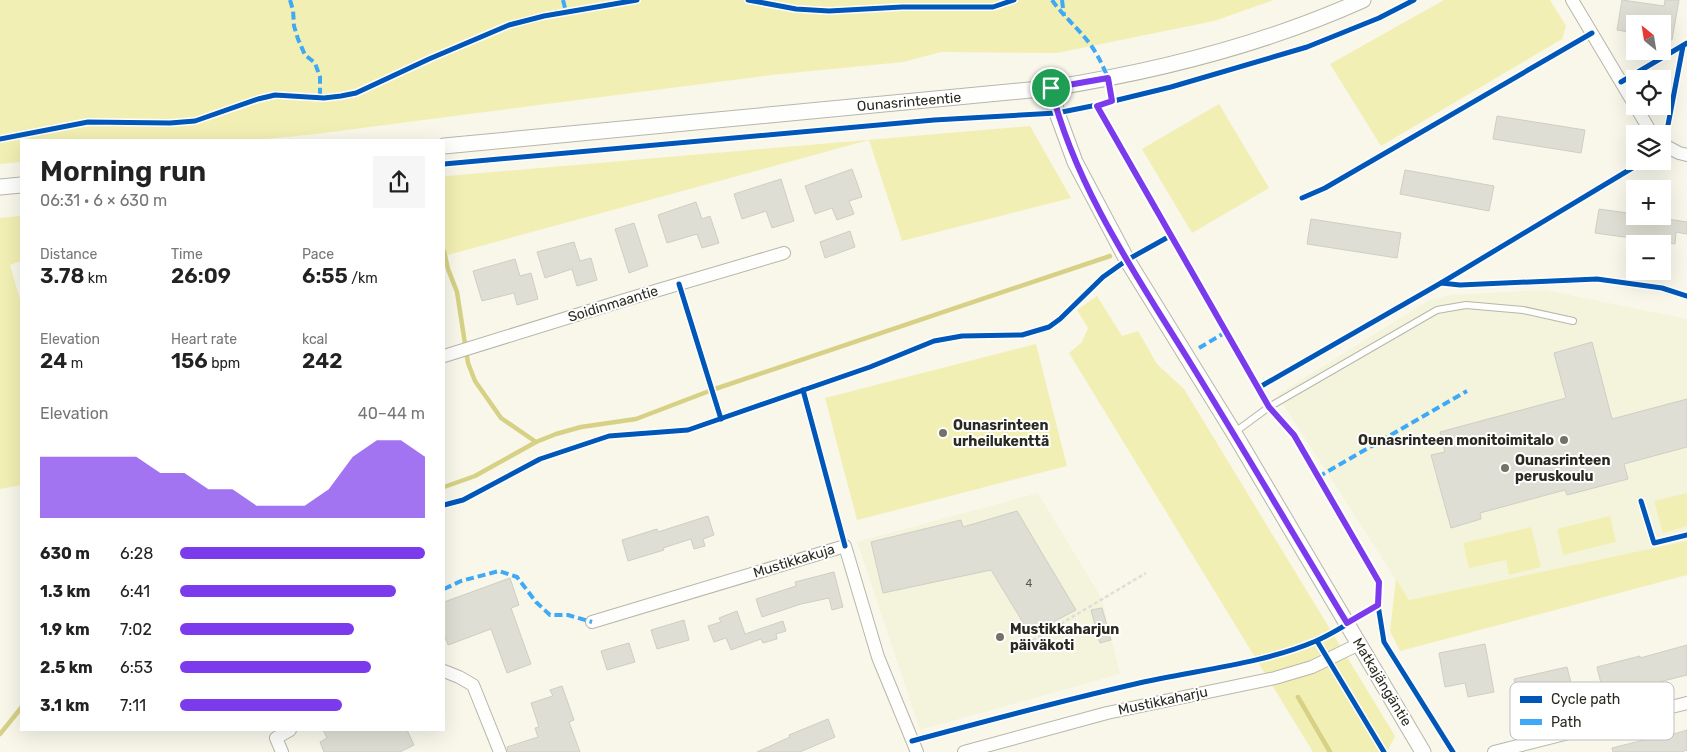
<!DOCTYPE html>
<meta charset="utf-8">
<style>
:root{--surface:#fff;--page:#f6f6f6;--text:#222;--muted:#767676;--accent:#7c3aed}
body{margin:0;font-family:Rubik,sans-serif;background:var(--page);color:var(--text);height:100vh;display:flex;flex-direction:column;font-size:19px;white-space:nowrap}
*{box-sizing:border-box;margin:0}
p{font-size:16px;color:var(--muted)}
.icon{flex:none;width:28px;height:28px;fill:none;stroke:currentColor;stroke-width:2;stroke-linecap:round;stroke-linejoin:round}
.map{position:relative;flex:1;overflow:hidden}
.sheet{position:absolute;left:20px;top:139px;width:425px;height:592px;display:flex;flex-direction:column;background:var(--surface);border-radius:0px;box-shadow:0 5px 20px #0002}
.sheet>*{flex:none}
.needle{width:32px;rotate:330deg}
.fabs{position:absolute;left:1626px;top:15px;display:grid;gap:10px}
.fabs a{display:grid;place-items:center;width:45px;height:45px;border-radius:0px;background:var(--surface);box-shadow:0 5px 20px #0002;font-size:25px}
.pin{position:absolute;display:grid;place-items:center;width:42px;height:42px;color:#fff;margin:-21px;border:2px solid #fff;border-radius:50%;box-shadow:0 1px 5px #0007}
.round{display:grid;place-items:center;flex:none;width:52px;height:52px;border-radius:0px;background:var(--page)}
.overview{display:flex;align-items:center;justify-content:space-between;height:85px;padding:0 20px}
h1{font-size:28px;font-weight:600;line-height:38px}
.metrics{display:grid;grid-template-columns:repeat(3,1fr);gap:8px;height:85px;padding:5px 20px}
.metrics div{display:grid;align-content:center}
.metrics b{font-size:21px;font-weight:600}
.metrics small{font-size:14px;font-weight:400}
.metrics p{font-size:14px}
.chart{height:140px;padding:10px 20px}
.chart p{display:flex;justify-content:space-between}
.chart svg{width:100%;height:90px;margin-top:5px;fill:var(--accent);opacity:.7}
ul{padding:0 20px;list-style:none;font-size:16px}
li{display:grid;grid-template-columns:80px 60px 1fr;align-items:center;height:38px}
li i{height:12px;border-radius:6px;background:var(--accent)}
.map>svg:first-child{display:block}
.built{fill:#f4f4dc}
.green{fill:#f2efb4}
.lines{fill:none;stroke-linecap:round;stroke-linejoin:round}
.stream{stroke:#d6d184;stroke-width:4.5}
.building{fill:#dfded4;stroke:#cfcec4}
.service-casing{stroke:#b7b6ab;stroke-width:8}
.minor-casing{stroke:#b7b6ab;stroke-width:14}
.tertiary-casing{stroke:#b7b6ab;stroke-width:17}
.path{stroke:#dededb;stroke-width:2.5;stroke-dasharray:4 2.5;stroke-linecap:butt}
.service{stroke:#fefefc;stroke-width:6}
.minor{stroke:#fefefc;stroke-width:12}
.tertiary{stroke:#fefefc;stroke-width:15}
.quiet{stroke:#3fa9f5;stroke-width:4;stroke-dasharray:8 4;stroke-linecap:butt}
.cycleway-casing{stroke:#fff;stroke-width:8}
.cycleway{stroke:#0057b8;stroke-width:5}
.route-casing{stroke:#fff;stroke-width:10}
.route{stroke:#7c3aed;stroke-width:6}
.poi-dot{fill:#727267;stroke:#fff;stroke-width:2}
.labels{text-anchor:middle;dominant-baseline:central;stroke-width:4;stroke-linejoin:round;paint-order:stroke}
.number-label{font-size:11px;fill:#57574e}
.street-label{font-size:14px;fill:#2a2a21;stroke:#fff}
.poi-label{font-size:14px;font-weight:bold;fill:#2a2a21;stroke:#fff;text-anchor:start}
.key{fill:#fff;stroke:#bfbfbc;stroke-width:1}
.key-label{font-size:14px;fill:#2a2a21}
</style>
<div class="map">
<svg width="1687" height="752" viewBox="0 0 1687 752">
<rect width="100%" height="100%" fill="#f8f7ea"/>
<g class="built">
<polygon points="1545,290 1687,319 1687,541 1409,600 1277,395 1429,300 1450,295"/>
<polygon points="1038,493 1102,599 1120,674 920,730 857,542"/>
</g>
<g class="green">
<polygon points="0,0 1274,0 1214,21 1057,53 941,52 903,62 771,75 316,134 257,140 21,140 21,162 0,164"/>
<polygon points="1444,0 1550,0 1566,26 1562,39 1381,146 1330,64"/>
<polygon points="1219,104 1269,188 1192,233 1142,149"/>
<polygon points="1030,126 1071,198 902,241 869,140 444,256 444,177 447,176"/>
<polygon points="21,216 21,261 10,265 21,303 21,485 0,489 0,218"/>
<polygon points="1097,296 1122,336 1138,331 1157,364 1184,389 1395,736 1387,752 1313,752 1069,353 1082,342 1088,328 1077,310"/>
<polygon points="1036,344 1067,466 857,520 825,398"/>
<polygon points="1687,493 1687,526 1663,533 1654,501"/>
<polygon points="1610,516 1616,542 1563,555 1557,529"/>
<polygon points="1531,527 1541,567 1509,575 1506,560 1469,568 1463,543"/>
<polygon points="1687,541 1687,575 1400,651 1390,631 1396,579 1409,600"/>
</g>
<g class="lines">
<g class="stream">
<polyline points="444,251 448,269 457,292 468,363 475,381 501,418 536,442"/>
<polyline points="444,487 475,476 536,442 556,434 581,427 636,419 712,390 1110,256"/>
<polyline points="1298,697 1330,752"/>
<polyline points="0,734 21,708"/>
</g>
</g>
<g class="building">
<polygon points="1622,0 1664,6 1665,0 1679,0 1672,40 1662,38 1662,24 1635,24 1635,33 1617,30"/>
<polygon points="1497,116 1585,130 1581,153 1493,139"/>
<polygon points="852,169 862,197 849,201 854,214 837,220 832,208 815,214 805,186"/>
<polygon points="1405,170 1494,186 1489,211 1400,194"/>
<polygon points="781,179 794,221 772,228 766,211 742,219 734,194"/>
<polygon points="696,202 702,219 710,216 719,243 702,248 697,234 667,243 658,215"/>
<polygon points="1599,209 1635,214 1635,216 1648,216 1687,222 1687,234 1676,232 1675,244 1595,233"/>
<polygon points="1311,219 1401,233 1397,258 1307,244"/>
<polygon points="634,223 648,266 629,273 615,229"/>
<polygon points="850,231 855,247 825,258 820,242"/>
<polygon points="574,242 580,261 591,258 597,280 577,286 572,269 545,278 537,252"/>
<polygon points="515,259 520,276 531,273 538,299 517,305 514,293 482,301 473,271"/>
<polygon points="1592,342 1612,419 1687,399 1687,447 1624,464 1628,479 1567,495 1565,490 1480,513 1481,519 1451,528 1431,455 1445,452 1440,432 1566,398 1554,353"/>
<polygon points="1017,511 1076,610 1030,634 991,570 883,593 871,542 961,520 963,527"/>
<polygon points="708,516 714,535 703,539 705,546 694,549 691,539 663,548 664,550 628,561 622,540 657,529 658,532"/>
<polygon points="834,572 843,607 832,610 829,598 801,604 762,617 756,599 796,586 795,582"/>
<polygon points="510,578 519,605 511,608 531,664 507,673 491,629 448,645 444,634 444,602"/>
<polygon points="1102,608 1111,640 1100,643 1091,610"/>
<polygon points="737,611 745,634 783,621 786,631 776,634 777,639 763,643 761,639 731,650 726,638 714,642 708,626 721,622 719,618"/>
<polygon points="684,620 689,640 657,649 651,630"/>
<polygon points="629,643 635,662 607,670 601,651"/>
<polygon points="1485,644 1494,692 1468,697 1465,683 1445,687 1439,653"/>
<polygon points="1687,645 1687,675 1604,696 1597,667 1640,656 1640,658"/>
<polygon points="1567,667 1571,683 1540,690 1542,702 1520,707 1514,679"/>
<polygon points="562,686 574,720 569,722 580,752 508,752 507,747 538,737 535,728 539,727 531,703 553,696 550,690"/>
<polygon points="828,719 835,737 800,752 757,752 790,737 789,735"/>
<polygon points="323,730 407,730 414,745 400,752 324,752 320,742 327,738"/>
<polygon points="1687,730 1687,750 1681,752 1613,752 1612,748 1664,735 1664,737"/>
</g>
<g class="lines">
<g class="service-casing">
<polyline id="service" points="1235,432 1269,407 1437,310 1466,305 1523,310 1573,321"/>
</g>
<g class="minor-casing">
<g id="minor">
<polyline points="1572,0 1652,134"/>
<polyline points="1662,144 1679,153 1687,155"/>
<polyline points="444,356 628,299 784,253"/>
<polyline points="592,622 845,546 878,657 917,752"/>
<polyline points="444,671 459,677 473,685 500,752"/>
<polyline points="282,752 276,738 290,730"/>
<polyline points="964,752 1107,713 1275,678 1312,667 1359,644"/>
<polyline points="1494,752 1687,703"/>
</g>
</g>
<g class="tertiary-casing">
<g id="tertiary">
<polyline points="1051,88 1057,113 1075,162 1127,260 1234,433 1423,752"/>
<path d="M444 146 1051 88C1159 71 1263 45 1363 0"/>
<polyline points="0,187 21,185"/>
</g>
</g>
<polyline class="path" points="1027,644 1146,573"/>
<use href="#service" class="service"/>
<use href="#minor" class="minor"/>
<use href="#tertiary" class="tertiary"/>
<g class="quiet">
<polyline points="290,0 293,10 294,26 298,39 305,55 315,63 320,77 320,97"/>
<polyline points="563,0 566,12"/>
<path d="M1052 0C1063 16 1078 28 1090 44 1098 55 1103 66 1108 78"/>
<polyline points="1062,0 1064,16"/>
<polyline points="1199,348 1226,332"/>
<polyline points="1318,477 1467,391"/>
<polyline points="444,589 461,581 499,571 517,577 536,602 550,615 568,615 592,622"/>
</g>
<g class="cycleway-casing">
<g id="cycleway">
<polyline points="748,0 796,9 829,11 902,7 993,7 1014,0"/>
<polyline points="1621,82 1687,43"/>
<polyline points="1097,105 1269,407 1294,435 1379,582 1378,605 1384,642 1453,752"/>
<polyline points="0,139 88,122 170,123 195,121 258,99 275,95 324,98 341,96 356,93 429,59 509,25 544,16 637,0"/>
<polyline points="1662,140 1668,125 1683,46"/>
<polyline points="444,164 934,120 1057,113 1097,105 1171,87 1307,47 1379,18 1414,0"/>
<polyline points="1302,198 1325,188 1592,33"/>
<polyline points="1441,283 1460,285 1597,279 1662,288 1687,296"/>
<polyline points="679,284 721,419"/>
<polyline points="1258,388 1441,283 1644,161"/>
<polyline points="803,390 845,546"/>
<polyline points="1641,501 1654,543 1687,535"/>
<polyline points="444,505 463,500 540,459 609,436 688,430 870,367 934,341 962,336 1022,335 1049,327 1060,319 1103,277 1127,260 1170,236"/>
<polyline points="1317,641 1384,752"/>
<path d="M912 741C986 721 1060 701 1135 684 1195 670 1259 665 1316 641 1337 632 1358 617 1378 605"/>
</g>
</g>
<use href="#cycleway" class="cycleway"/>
</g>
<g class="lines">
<g class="route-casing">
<path id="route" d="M1108 78 1112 101 1097 106 1269 407 1294 435 1379 582 1378 605 1347 623C1295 537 1244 450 1191 364 1138 278 1075 187 1051 88Z"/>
</g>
<use href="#route" class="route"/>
</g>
<g class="poi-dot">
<circle cx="943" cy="433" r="5"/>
<circle cx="1564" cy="440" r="5"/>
<circle cx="1505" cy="468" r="5"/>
<circle cx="1000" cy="637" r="5"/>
</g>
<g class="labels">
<g class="number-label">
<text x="1029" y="583">4</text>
</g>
<g class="street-label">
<text transform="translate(909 102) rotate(-5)">Ounasrinteentie</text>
<text transform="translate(613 304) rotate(-17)">Soidinmaantie</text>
<text transform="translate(794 561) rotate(-17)">Mustikkakuja</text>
<text transform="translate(1382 682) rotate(59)">Matkajängäntie</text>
<text transform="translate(1163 701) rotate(-12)">Mustikkaharju</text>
</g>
<g class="poi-label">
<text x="953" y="425">Ounasrinteen<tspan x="953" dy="16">urheilukenttä</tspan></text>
<text x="1554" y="440" text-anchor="end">Ounasrinteen monitoimitalo</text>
<text x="1515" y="460">Ounasrinteen<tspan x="1515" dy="16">peruskoulu</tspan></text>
<text x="1010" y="629">Mustikkaharjun<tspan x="1010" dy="16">päiväkoti</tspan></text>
</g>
</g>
<rect x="1510" y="682" width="164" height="58" rx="8" class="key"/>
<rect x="1520" y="696" width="22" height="7" fill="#0057b8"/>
<rect x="1520" y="719" width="22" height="6" fill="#3fa9f5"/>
<g class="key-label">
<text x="1551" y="704">Cycle path</text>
<text x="1551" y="727">Path</text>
</g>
</svg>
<div class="fabs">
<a><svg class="needle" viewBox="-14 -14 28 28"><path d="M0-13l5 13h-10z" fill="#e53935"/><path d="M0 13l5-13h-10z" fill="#767676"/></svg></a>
<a><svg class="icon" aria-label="locate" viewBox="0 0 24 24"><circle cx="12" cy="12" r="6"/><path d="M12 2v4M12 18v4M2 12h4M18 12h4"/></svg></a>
<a><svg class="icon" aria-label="layers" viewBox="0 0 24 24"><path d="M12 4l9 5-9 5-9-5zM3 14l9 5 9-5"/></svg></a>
<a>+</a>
<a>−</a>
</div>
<div class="pin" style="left:1051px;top:88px;background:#1e9e55"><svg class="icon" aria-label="arrive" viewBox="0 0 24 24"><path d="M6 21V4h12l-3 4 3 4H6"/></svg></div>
<section class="sheet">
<div class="overview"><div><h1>Morning run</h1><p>06:31 · 6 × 630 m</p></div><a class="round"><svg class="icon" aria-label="share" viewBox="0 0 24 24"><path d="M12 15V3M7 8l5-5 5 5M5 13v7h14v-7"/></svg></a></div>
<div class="metrics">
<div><p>Distance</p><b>3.78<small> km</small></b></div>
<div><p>Time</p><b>26:09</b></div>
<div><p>Pace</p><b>6:55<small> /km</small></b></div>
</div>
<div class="metrics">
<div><p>Elevation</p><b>24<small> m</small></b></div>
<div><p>Heart rate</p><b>156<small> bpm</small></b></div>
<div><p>kcal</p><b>242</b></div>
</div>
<div class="chart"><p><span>Elevation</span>40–44 m</p>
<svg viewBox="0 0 160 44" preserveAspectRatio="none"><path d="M0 44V14L10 14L20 14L30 14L40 14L50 22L60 22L70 30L80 30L90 38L100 38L110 38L120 30L130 14L140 6L150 6L160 14V44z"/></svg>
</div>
<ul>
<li><b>630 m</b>6:28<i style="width:100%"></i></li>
<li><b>1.3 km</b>6:41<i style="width:88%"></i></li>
<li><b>1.9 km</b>7:02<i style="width:71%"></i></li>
<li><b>2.5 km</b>6:53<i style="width:78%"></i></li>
<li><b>3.1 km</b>7:11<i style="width:66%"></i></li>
</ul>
</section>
</div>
